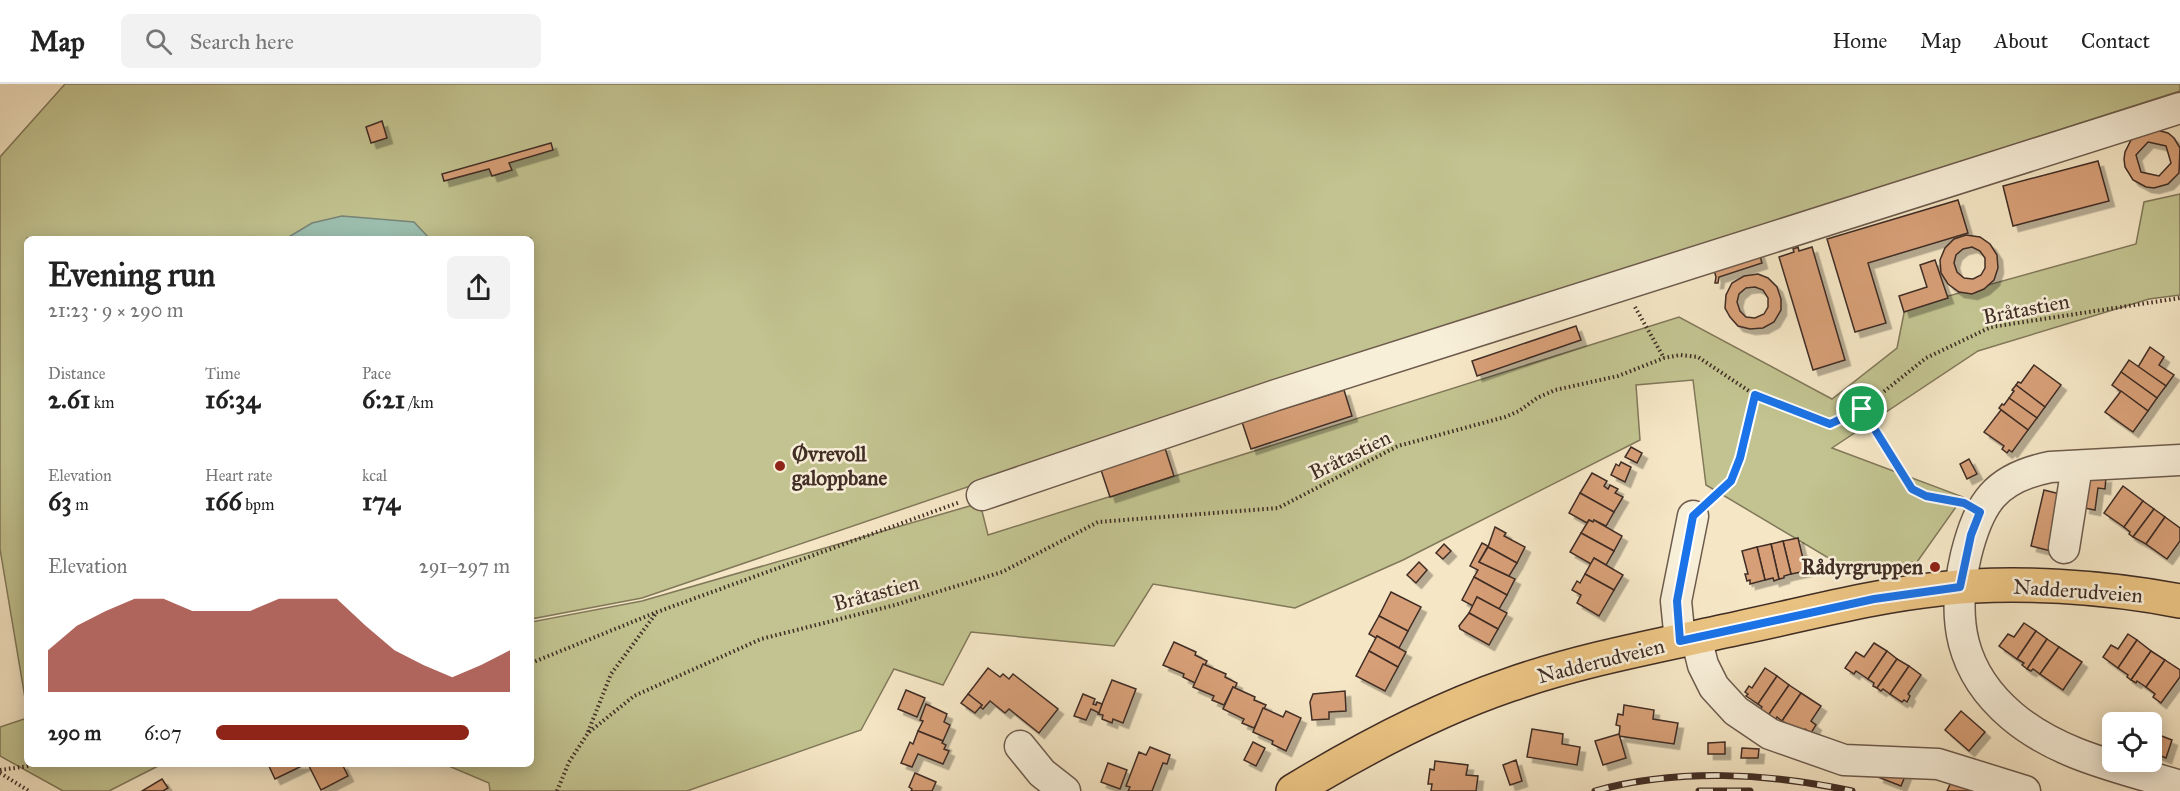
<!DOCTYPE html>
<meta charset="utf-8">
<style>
:root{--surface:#fff;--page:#f2f2f2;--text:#222;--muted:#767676;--line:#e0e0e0;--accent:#8f2418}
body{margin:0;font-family:"IM FELL Great Primer",serif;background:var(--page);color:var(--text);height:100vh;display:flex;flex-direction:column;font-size:22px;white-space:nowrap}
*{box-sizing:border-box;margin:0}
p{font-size:20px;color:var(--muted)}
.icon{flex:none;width:33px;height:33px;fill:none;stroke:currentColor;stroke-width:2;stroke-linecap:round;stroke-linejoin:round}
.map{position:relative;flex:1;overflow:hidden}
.sheet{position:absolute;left:24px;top:152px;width:510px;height:531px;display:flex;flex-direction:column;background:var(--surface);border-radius:9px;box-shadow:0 3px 15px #0003}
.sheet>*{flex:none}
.controls{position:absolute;left:2102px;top:628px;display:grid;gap:12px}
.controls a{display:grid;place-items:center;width:60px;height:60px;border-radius:9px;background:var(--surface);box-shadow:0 3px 15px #0003;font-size:30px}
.pin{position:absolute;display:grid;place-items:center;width:51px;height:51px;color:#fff;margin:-26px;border:3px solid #fff;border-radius:50%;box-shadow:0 2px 6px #0007}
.round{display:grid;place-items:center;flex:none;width:63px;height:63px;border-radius:9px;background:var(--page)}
.head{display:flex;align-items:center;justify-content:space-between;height:102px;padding:0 24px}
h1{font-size:33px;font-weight:700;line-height:45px}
.stats{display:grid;grid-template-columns:repeat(3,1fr);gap:9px;height:102px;padding:6px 24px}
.stats div{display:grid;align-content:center}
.stats b{font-size:26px;font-weight:700}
.stats small{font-size:16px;font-weight:400}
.stats p{font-size:16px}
.chart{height:168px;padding:12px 24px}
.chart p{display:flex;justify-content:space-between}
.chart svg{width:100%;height:108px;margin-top:6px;fill:var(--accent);opacity:.7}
ul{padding:0 24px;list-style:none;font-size:20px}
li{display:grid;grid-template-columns:96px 72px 1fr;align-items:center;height:45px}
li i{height:15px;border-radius:8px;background:var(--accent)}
header{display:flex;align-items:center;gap:36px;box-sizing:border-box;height:84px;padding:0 30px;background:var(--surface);border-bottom:2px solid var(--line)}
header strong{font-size:28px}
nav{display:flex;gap:33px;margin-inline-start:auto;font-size:21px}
.search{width:420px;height:54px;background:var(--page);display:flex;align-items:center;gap:15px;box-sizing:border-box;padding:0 21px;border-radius:9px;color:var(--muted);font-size:22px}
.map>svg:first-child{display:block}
.green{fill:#c2c390;stroke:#81785a;stroke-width:1.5}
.water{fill:#9dc0b0;stroke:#788578;stroke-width:1.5}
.building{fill:#d79f77;stroke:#402d25;stroke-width:1.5;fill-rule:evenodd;filter:url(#shadow)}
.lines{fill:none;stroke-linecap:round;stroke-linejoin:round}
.minor-casing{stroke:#6d5b4d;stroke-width:33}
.major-casing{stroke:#402d25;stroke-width:36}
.path{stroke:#402d25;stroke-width:4;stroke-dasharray:1.5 3;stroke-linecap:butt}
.minor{stroke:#f8efd9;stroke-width:30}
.major{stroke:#eac382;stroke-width:33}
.rail-casing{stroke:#402d25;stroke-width:7}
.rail{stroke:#f8efd9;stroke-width:4.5;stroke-dasharray:14;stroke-linecap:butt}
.route-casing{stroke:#fff;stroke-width:12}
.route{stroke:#1a73e8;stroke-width:8}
.poi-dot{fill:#8f2418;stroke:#f8efd9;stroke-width:2}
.labels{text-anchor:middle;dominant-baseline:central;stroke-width:5;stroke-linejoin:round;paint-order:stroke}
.street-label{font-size:21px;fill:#402d25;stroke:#f8efd9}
.poi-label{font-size:21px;font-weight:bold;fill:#402d25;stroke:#f8efd9;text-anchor:start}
</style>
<header>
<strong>Map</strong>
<div class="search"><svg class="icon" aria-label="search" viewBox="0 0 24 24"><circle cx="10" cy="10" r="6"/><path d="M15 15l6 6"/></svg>Search here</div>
<nav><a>Home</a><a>Map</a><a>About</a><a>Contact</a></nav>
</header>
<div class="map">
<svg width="2180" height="707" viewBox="0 0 2180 707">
<defs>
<filter id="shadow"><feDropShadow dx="5.5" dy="5.5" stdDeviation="0" flood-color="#0004"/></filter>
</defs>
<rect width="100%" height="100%" fill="#f5e6c5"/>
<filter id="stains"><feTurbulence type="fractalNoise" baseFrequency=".00333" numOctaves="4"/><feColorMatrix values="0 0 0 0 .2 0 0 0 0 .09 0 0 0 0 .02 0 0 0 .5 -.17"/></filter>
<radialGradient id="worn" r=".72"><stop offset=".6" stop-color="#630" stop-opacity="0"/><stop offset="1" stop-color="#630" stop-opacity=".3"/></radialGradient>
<g class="green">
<polygon points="65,0 2180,0 2180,7 1269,300 642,514 531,535 531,154 27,154 27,626 0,465 0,73"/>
<polygon points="2180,110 2180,211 2149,215 1978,267 1832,364 1963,413 1917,478 1847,485 1706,401 1693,296 1636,301 1640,356 1403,476 1295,524 1153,500 1114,562 971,548 943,601 894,585 861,646 687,707 490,707 489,699 444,680 531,680 531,538 642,517 980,419 988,451 1679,233 1832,315 1897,264 1905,224 2136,160 2144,118"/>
<polygon points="27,634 27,680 162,680 109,707 63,707 0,672 0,643"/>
</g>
<polygon class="water" points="342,132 414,138 429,154 287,154 312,139"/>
<g class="building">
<polygon points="382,37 387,54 371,59 366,43"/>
<path d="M2153 45 2168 49 2174 54 2180 64 2179 89 2168 100 2154 104 2146 103 2133 96 2125 83 2124 75 2125 68 2132 54ZM2148 58 2166 62 2171 79 2159 92 2141 88 2136 71Z"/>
<polygon points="551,59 553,66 509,79 512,86 492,92 489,85 444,97 442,90"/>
<polygon points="2098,77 2109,117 2013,142 2003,102"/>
<polygon points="1958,116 1968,149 1868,179 1886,239 1855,248 1827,155"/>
<path d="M1966 151 1980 153 1990 160 1997 171 1998 184 1994 196 1984 205 1972 210 1959 208 1948 200 1941 189 1940 176 1945 164 1954 155ZM1972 163 1980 167 1985 174V184L1981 191 1973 195 1964 194 1957 188 1954 179 1956 171 1963 165Z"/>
<polygon points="1798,163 1799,167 1812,163 1845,276 1813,286 1779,173 1794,168 1793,165"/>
<polygon points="1758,165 1762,179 1719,193 1718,199 1715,199 1716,193 1712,179"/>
<polygon points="1935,176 1948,214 1904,228 1899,212 1927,203 1920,181"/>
<path d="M1758 190 1768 194 1777 203 1781 215V226L1774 238 1763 244 1750 245 1738 242 1730 233 1725 224 1726 211 1732 199 1744 192ZM1755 203 1763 206 1768 214V223L1764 230 1755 234 1746 233 1740 227 1737 218 1739 210 1746 204Z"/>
<polygon points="1576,242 1581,256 1477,292 1472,277"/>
<polygon points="2150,263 2164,273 2159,281 2174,291 2166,302 2138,283"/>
<polygon points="2129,276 2166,302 2157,314 2121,288"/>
<polygon points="2034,281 2061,301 2045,323 2016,301 2018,298 2021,299"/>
<polygon points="2121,288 2157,314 2148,327 2112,301"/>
<polygon points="2016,301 2045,323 2037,334 2009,314 2014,307 2012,306"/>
<polygon points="1344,306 1352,332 1251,365 1242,338"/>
<polygon points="2121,307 2148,327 2133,348 2105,328"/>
<polygon points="2009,314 2037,334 2028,346 1999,324 2002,320 2004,321"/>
<polygon points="2001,326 2028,346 2012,368 2009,366 2007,369 2002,365 2004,362 1984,348"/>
<polygon points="1164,361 1174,392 1110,413 1100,383"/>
<polygon points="1631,363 1642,369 1637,379 1625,373"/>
<polygon points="1969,375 1977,390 1967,395 1960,380"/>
<polygon points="1621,378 1631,383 1625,398 1611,391 1616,380 1619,382"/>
<polygon points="1592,389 1607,397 1604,402 1608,405 1610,401 1618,405 1615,409 1623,413 1614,428 1580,409"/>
<polygon points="2106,393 2105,405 2098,404 2095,426 2084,424 2089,394"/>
<polygon points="2123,402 2143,417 2124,443 2104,429"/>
<polygon points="2044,406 2064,411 2051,467 2031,462"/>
<polygon points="1580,409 1614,428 1606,442 1594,436 1593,438 1589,436 1587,439 1569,429"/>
<polygon points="2143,417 2154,425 2133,453 2129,450 2130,448 2124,443"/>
<polygon points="2154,425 2165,433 2146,460 2133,453"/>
<polygon points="2165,433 2180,444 2180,457 2167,475 2146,460"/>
<polygon points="1589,436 1593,438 1594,436 1622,452 1614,467 1581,449"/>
<polygon points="1495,443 1506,449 1504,452 1525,463 1517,479 1488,463"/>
<polygon points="1581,449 1614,467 1606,481 1594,474 1591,480 1570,468"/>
<polygon points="1798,454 1806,487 1791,490 1783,457"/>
<polygon points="1783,457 1791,490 1784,492 1784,494 1779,495 1771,460"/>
<polygon points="1482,459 1488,462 1479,478 1515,495 1507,511 1474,493 1478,486 1470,482"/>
<polygon points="1444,460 1451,467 1443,475 1436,469"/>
<polygon points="1771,460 1779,495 1774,497 1773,494 1765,496 1757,463"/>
<polygon points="1488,463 1517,479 1509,492 1479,478"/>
<polygon points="1757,463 1765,496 1750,500 1750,496 1747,497 1745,490 1748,490 1742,467"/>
<polygon points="1594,474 1623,491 1614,506 1585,490"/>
<polygon points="1419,478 1427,486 1416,499 1407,491"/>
<polygon points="1585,490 1614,506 1599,532 1577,519 1581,511 1572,506 1577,497 1580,499"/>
<polygon points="1474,493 1507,511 1499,525 1477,513 1473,522 1462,516"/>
<polygon points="1391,508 1421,523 1408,547 1379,532"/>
<polygon points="1477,513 1507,529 1498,545 1469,529"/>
<polygon points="1469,529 1498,545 1489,561 1460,545 1459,542"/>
<polygon points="1379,532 1408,547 1399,564 1377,552 1376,554 1369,550"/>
<polygon points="2024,539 2036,547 2017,575 1999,562 2008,550 2014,553"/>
<polygon points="2036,547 2047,555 2027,585 2022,581 2024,579 2017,575"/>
<polygon points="2128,550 2137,556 2118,584 2103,573 2111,561 2118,565"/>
<polygon points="1377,552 1406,568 1398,583 1369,567"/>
<polygon points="2047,555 2059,563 2040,590 2033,585 2031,587 2027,585"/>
<polygon points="2137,556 2151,567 2131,596 2127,593 2128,591 2118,584"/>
<polygon points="1174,558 1196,568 1195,571 1207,577 1195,599 1183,593 1184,590 1163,581"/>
<polygon points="1874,559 1887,567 1868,595 1856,587 1854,590 1845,584 1856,568 1864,573"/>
<polygon points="2059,563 2082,578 2063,606 2040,590"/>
<polygon points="1369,567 1398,583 1385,607 1356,592"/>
<polygon points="1887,567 1897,575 1877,604 1873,602 1874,599 1868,595"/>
<polygon points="2151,567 2165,576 2146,603 2137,597 2136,599 2131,596"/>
<polygon points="1897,575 1909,582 1890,610 1883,605 1881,607 1877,604"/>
<polygon points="2165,576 2180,586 2180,593 2161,619 2153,613 2155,610 2146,603"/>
<polygon points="1203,580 1226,590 1225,593 1237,599 1235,604 1233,603 1224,621 1212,616 1214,612 1193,603"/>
<polygon points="1909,582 1921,591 1908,610 1910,612 1907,618 1904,616 1902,618 1890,610"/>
<polygon points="988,584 1000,593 1003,590 1009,595 1013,590 1058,625 1039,649 1009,625 1005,629 990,617 983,625 980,623 982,621 968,610"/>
<polygon points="1765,584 1777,592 1758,620 1746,612 1748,610 1745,608 1749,602 1752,604"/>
<polygon points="1777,592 1789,601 1765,636 1757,631 1762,623 1758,620"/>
<polygon points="1112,596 1136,605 1123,639 1113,635 1112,639 1102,635 1103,631 1098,630"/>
<polygon points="1789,601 1801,609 1782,637 1777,633 1772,640 1765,636"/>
<polygon points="1233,603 1255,613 1254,616 1266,621 1254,644 1242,639 1244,635 1223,625"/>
<polygon points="906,606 925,614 917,633 898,625"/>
<polygon points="1345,607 1346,627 1329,628 1329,635 1312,636 1310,618 1313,610"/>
<polygon points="1801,609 1821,622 1811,637 1816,641 1811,649 1805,645 1802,650 1782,637"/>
<polygon points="968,610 982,621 975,629 961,619"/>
<polygon points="1083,610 1095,615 1093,620 1096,621 1097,618 1102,620 1099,629 1091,625 1086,636 1074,632"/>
<polygon points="926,620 947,630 944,638 950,641 943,657 918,647 923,637 920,636"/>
<polygon points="1624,621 1654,626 1653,635 1678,639 1674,660 1619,652 1620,642 1616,641 1618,630 1623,631"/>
<polygon points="1263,624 1283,633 1286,627 1301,634 1286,667 1272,660 1273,657 1253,648"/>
<polygon points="1961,627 1985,648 1969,667 1945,646"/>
<polygon points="1532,645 1563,650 1562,660 1580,663 1577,681 1527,673"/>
<polygon points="918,647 943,657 942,659 946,661 944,665 949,667 943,680 918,670 912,683 901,679 910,658 913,660"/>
<polygon points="2154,649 2172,656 2166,674 2151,668 2151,658"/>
<polygon points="1619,650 1626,674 1603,681 1595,657"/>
<polygon points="1253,658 1265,664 1256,682 1244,676"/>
<polygon points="1725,658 1725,670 1708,670 1708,659"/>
<polygon points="1150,663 1170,671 1167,680 1163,679 1152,707 1128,707 1130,703 1126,702 1139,668 1146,671"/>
<polygon points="1742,664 1759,665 1758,674 1741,674"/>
<polygon points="1516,676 1522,697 1510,701 1503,681"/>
<polygon points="1435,677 1468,681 1466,691 1478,692 1476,707 1431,707 1432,700 1428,700 1430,685 1434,686"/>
<polygon points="1108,679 1127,686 1120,705 1101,698"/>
<polygon points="268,680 306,680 275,695"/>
<polygon points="308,680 342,680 348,692 321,706"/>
<polygon points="1882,681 1906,690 1901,702 1878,693"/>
<polygon points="915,689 936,698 932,707 911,707 912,705 909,703"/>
<polygon points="1953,694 1974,703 1972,707 1947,707"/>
<polygon points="162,695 168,704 163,707 142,707"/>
</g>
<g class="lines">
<g class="minor-casing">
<g id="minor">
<path d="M2180 376 2050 383C1995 394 1979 419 1966 471 1951 535 1960 588 2012 632 2059 672 2123 684 2180 702"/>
<polyline points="982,411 1276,311 2180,24"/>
<polyline points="2064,464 2077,382"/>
<polyline points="1696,553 1703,581 1714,603 1736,627 1770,650 1844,676 1938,680 2025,707"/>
<polyline points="1680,557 1676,517 1693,432"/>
<polyline points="1020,662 1042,689 1065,707"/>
</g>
</g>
<g class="major-casing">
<path id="major" d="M1293 707C1362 665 1433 627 1509 601 1583 575 1662 561 1739 544 1806 530 1872 512 1939 505 2014 496 2107 503 2180 517"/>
</g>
<g class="path">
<polyline points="1635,223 1664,274"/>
<polyline points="1862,325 1913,405 1926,412 1958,418"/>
<polyline points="1711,415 1731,397 1740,374 1755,311"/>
<polyline points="531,579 657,528 960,418"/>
<polyline points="588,648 611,590 657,528"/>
<polyline points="391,681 393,680"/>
<polyline points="0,686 29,682 30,680"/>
<polyline points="0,689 29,707"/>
<polyline points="557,707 569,678 588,649 634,612 761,555 895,521 1002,488 1098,438 1278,424 1398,362 1505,333 1519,327 1537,314 1555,306 1618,292 1664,274 1680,271 1698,273 1755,311 1830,340 1862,325 1926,274 1991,243 2180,214"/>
</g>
<use href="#minor" class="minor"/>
<use href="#major" class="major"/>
<g class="rail-casing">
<g id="rail">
<path d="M1595 707C1677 684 1769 689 1852 707"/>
<polyline points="1699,707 1750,707"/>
</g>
</g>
<use href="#rail" class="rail"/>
</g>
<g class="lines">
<g class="route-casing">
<polygon id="route" points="1755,311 1830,340 1862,325 1912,405 1926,412 1964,419 1980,428 1971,451 1960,503 1874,515 1680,557 1677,517 1693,432 1731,397 1740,374"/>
</g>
<use href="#route" class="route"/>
</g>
<g class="poi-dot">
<circle cx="780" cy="382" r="6"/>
<circle cx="1935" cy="483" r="6"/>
</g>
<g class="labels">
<g class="street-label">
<text transform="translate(2026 225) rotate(-11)">Bråtastien</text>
<text transform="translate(1350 371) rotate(-26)">Bråtastien</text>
<text transform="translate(2078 507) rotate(4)">Nadderudveien</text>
<text transform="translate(876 509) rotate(-15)">Bråtastien</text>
<text transform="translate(1601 577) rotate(-14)">Nadderudveien</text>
</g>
<g class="poi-label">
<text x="792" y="370">Øvrevoll<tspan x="792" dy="24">galoppbane</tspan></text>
<text x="1923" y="483" text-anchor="end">Rådyrgruppen</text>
</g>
</g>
<rect width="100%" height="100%" filter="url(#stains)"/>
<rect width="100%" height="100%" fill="url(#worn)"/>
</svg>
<div class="controls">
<a><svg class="icon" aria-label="locate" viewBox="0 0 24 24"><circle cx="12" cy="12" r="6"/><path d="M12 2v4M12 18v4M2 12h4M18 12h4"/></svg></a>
</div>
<div class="pin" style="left:1862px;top:325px;background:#1e9e55"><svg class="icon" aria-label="arrive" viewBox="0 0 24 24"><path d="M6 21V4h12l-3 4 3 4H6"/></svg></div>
<section class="sheet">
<div class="head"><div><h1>Evening run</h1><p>21:23 · 9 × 290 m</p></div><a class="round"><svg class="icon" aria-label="share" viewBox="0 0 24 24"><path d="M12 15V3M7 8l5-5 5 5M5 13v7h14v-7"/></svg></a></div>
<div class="stats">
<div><p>Distance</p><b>2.61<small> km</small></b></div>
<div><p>Time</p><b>16:34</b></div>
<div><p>Pace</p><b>6:21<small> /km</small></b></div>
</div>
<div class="stats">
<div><p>Elevation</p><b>63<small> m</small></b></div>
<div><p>Heart rate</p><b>166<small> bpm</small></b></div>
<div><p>kcal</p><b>174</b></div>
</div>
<div class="chart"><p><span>Elevation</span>291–297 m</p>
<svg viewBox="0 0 160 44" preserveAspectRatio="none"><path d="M0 44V27L10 17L20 11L30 6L40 6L50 11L60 11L70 11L80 6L90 6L100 6L110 17L120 27L130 33L140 38L150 33L160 27V44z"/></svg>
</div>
<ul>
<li><b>290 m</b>6:07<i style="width:86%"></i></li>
</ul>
</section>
</div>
